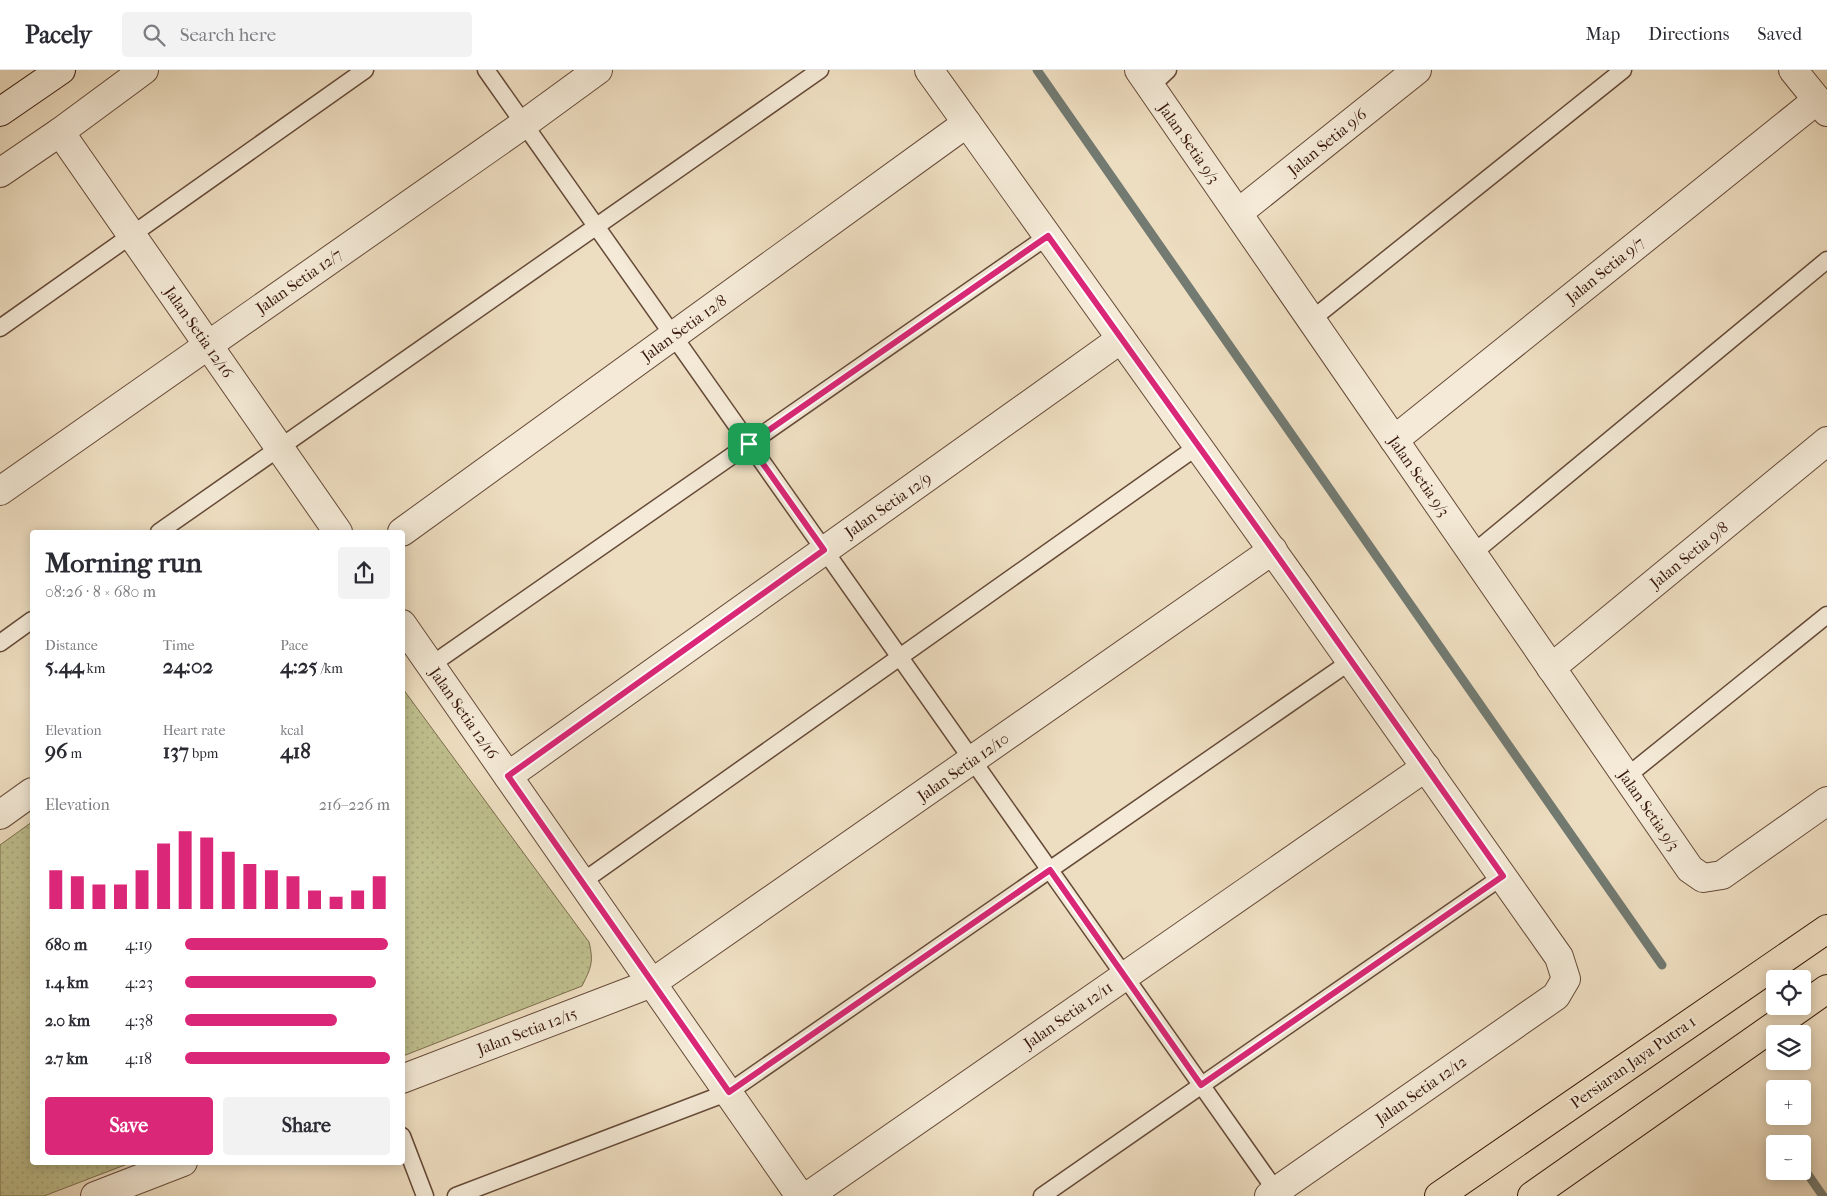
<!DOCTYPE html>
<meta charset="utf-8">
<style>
:root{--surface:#fff;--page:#f2f2f3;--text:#2b2b33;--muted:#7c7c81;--line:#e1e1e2;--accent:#db2777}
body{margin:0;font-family:"IM FELL French Canon",serif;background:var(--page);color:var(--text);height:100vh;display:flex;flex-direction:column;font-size:19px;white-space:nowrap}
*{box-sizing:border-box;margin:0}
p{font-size:16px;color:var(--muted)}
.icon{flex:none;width:28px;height:28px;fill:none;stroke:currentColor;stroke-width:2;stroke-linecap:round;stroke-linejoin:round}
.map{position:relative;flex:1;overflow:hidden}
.details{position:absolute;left:30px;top:460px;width:375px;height:635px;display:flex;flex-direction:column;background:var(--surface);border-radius:5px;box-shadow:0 2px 12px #0003}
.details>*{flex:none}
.controls{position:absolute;left:1766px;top:900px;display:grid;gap:10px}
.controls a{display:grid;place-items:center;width:45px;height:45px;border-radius:5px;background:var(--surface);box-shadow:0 2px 12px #0003;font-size:25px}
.pin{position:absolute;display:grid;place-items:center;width:42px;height:42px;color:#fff;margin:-21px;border-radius:10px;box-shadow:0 2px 8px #0006}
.round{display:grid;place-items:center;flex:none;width:52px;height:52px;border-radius:5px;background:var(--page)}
.headline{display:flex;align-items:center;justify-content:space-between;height:85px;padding:0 15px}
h1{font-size:28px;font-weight:700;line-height:38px}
.stats{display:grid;grid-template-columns:repeat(3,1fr);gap:8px;height:85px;padding:5px 15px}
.stats div{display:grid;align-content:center}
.stats b{font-size:21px;font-weight:700}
.stats small{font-size:14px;font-weight:400}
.stats p{font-size:14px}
.chart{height:140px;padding:10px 15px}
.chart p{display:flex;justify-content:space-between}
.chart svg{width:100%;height:90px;margin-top:5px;stroke:var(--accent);stroke-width:6}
.cta{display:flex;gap:10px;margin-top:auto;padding:10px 15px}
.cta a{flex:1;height:58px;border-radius:5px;background:var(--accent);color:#fff;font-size:20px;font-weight:700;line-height:58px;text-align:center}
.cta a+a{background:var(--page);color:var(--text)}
ul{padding:0 15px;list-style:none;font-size:16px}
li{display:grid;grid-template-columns:80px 60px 1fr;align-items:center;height:38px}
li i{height:12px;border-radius:6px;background:var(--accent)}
header{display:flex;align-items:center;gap:30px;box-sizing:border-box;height:70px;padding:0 25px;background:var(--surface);border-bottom:1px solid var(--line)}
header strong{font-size:24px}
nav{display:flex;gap:28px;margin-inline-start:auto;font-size:18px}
.search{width:350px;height:45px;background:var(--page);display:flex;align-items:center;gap:12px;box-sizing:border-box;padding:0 18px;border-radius:5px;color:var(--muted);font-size:19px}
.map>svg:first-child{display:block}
.grass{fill:url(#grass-dots);stroke:#7c6c4c}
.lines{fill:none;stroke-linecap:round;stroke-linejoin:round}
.stream{stroke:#727a71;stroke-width:9}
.lane-casing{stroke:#664a38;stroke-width:19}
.street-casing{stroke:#664a38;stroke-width:30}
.secondary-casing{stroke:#38180a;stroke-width:30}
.primary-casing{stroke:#38180a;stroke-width:30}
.lane{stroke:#f4ead7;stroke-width:16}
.street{stroke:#f4ead7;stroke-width:28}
.secondary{stroke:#f4ead7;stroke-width:28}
.primary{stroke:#eedec1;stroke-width:28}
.route-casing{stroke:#fff;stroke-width:10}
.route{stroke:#db2777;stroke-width:6}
.labels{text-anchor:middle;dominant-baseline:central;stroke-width:4.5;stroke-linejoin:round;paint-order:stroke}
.street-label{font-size:16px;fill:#38180a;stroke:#f4ead7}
</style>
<header>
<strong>Pacely</strong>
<div class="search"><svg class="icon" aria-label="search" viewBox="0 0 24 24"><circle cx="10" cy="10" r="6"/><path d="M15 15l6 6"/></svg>Search here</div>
<nav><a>Map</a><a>Directions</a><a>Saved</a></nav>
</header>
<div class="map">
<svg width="1827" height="1126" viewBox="0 0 1827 1126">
<defs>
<pattern id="grass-dots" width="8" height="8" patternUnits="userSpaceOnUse" patternTransform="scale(1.25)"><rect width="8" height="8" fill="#bfbf8e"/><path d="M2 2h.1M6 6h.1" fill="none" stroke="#a5a379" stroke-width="1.8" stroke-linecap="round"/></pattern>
</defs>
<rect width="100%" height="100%" fill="#eedec1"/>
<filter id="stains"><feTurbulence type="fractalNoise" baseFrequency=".004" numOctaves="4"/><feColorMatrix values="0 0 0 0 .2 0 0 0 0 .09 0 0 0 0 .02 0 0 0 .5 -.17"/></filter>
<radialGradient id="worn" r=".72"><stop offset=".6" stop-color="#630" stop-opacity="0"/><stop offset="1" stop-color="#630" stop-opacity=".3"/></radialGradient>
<g class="grass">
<path d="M403 619 589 872C594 892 591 898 582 916L403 986Z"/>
<polygon points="32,752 32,1092 130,1093 44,1126 0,1126 0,775"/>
</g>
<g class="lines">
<g class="stream">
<polyline points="1037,0 1662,895"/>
<polyline points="1802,1096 1823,1126"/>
</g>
<g class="lane-casing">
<g id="lane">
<polyline points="486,0 1276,1121"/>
<polyline points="1150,17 1168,0"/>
<polyline points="1311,250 1623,0"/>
<polyline points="0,258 365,0"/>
<polyline points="159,462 820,0"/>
<polyline points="1472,484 1827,190"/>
<polyline points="0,573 32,550"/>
<polyline points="431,595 1048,166"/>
<polyline points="1626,707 1827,545"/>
<polyline points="582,812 1198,376"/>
<polyline points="402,1066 425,1126"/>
<polyline points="456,1126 729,1022 1351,591"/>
<polyline points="1042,1126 1503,806"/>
</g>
</g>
<g class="street-casing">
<g id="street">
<path d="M929 0C1141 294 1351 590 1559 887L1566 909 1556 926 1269 1126"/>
<polyline points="1139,0 1690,799 1703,808 1722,805 1827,731"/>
<polyline points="1793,0 1827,42"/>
<polyline points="60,62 338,462"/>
<polyline points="0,103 60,62 144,0"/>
<polyline points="1238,143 1417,0"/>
<polyline points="1394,370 1817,30"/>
<polyline points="0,421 524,54 598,0"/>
<polyline points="402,462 967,53"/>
<polyline points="402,554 800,1126"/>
<polyline points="1551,598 1827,371"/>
<polyline points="508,706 1121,269"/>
<polyline points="0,745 32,722"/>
<polyline points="402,1009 652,913 1273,480"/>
<polyline points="95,1126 183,1092"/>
<polyline points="808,1126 1426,697"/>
</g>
</g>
<g class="secondary-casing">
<polyline id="secondary" points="0,42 61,0"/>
</g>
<g class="primary-casing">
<g id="primary">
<polyline points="1439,1126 1827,859"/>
<polyline points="1532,1126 1827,919"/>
</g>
</g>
<use href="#lane" class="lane"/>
<use href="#street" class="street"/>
<use href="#secondary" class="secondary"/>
<use href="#primary" class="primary"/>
</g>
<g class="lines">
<g class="route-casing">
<polygon id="route" points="1048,166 1273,480 1503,806 1201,1015 1050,800 729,1022 508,706 824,480 749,374"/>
</g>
<use href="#route" class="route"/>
</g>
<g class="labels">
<g class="street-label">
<text transform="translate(1327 72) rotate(-39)">Jalan Setia 9/6</text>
<text transform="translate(1189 73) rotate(55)">Jalan Setia 9/3</text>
<text transform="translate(1605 200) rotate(-39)">Jalan Setia 9/7</text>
<text transform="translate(299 211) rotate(-35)">Jalan Setia 12/7</text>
<text transform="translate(684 258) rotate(-36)">Jalan Setia 12/8</text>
<text transform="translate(199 262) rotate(55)">Jalan Setia 12/16</text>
<text transform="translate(1419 406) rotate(55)">Jalan Setia 9/3</text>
<text transform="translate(888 435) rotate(-35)">Jalan Setia 12/9</text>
<text transform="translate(1689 485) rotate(-39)">Jalan Setia 9/8</text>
<text transform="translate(464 643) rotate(55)">Jalan Setia 12/16</text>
<text transform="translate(963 697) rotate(-35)">Jalan Setia 12/10</text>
<text transform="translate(1649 740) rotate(55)">Jalan Setia 9/3</text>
<text transform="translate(1068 945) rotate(-35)">Jalan Setia 12/11</text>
<text transform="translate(527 961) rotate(-21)">Jalan Setia 12/15</text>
<text transform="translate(1633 992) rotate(-35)">Persiaran Jaya Putra 1</text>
<text transform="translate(1421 1020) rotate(-35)">Jalan Setia 12/12</text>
</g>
</g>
<rect width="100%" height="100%" filter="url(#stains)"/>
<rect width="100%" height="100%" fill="url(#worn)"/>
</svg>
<div class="controls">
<a><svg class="icon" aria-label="locate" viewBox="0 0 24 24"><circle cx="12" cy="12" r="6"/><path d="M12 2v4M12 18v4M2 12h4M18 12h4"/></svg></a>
<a><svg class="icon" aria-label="layers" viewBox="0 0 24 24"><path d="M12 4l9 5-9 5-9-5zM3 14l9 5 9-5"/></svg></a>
<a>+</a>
<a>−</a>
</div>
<div class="pin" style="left:749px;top:374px;background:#1e9e55"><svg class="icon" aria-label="arrive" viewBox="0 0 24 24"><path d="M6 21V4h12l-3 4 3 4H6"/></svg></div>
<section class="details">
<div class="headline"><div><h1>Morning run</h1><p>08:26 · 8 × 680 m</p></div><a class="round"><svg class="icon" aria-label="share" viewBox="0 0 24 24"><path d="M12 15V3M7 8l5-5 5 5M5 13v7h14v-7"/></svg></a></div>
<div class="stats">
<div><p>Distance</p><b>5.44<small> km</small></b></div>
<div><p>Time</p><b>24:02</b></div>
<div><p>Pace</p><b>4:25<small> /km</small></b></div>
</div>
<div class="stats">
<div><p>Elevation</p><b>96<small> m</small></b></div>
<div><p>Heart rate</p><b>137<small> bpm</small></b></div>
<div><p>kcal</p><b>418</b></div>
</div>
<div class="chart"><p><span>Elevation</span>216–226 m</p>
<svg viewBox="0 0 160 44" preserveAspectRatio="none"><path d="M5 44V25M15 44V28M25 44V32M35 44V32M45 44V25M55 44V12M65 44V6M75 44V9M85 44V16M95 44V22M105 44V25M115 44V28M125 44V35M135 44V38M145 44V35M155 44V28"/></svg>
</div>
<ul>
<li><b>680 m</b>4:19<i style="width:99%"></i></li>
<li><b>1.4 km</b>4:23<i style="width:93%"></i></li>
<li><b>2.0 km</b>4:38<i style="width:74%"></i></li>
<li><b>2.7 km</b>4:18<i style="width:100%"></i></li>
</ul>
<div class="cta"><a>Save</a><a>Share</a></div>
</section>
</div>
